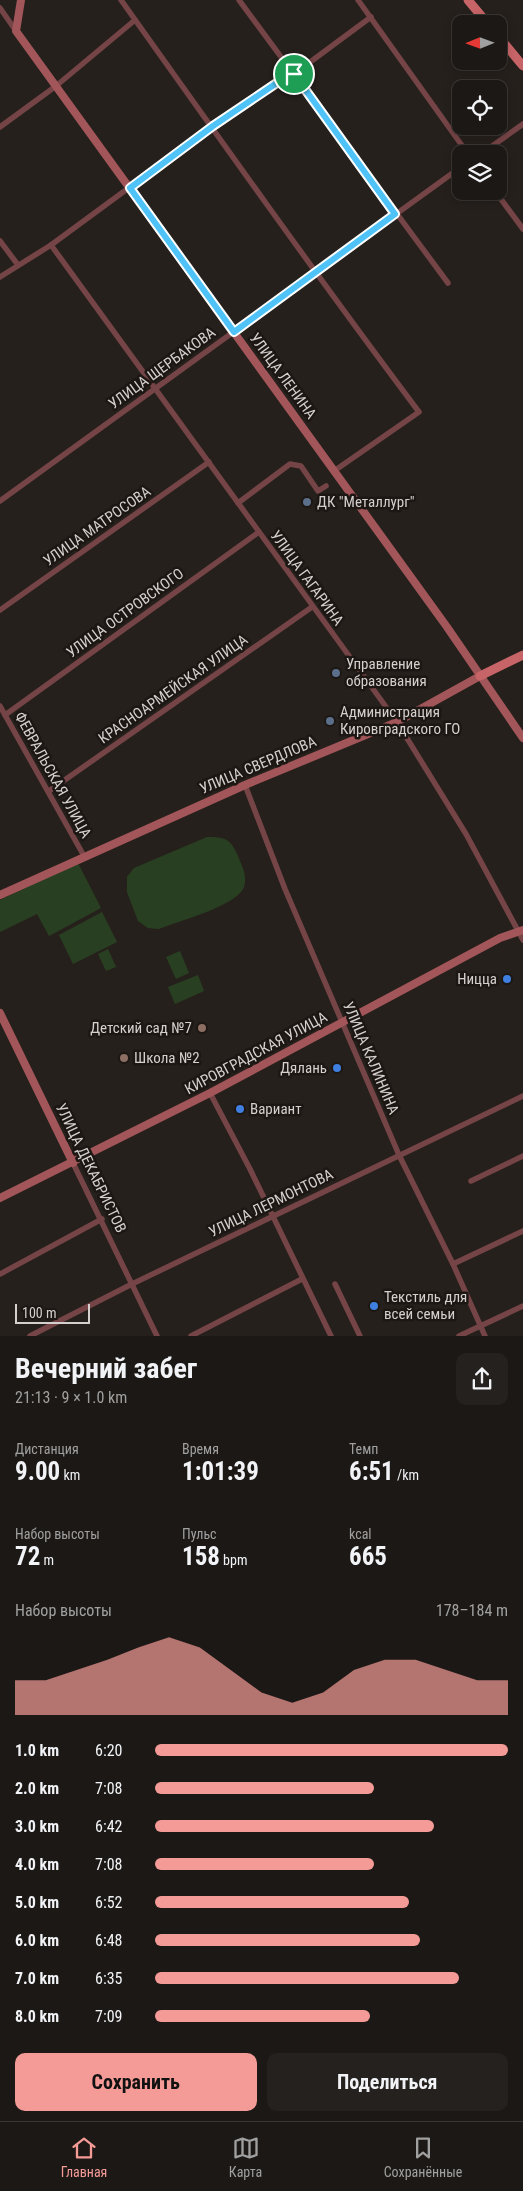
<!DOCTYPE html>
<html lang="ru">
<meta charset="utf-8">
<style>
:root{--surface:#1c1815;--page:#25211e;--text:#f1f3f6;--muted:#a0a0a0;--line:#3a3734;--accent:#f59b97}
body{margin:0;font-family:"Roboto Condensed",sans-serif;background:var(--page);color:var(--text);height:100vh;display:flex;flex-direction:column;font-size:19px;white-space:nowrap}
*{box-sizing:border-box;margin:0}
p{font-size:16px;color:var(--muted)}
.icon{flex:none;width:28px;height:28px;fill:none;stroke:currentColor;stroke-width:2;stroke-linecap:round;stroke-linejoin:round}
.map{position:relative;height:1336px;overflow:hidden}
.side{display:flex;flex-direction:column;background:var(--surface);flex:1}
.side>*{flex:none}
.needle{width:32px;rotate:269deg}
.buttons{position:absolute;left:452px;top:15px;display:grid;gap:10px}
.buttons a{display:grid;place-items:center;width:55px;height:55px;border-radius:10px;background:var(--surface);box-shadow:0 2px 8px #0003,0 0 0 1px var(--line);font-size:25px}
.scale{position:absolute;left:15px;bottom:12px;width:75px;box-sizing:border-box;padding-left:5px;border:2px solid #d5d0ce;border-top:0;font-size:14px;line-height:18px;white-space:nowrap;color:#d5d0ce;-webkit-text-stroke:4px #1c1713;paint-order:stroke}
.pin{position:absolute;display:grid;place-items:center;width:42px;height:42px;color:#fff;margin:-21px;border:2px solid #fff;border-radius:50%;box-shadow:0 1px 5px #0007}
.round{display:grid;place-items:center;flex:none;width:52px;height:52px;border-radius:10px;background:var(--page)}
.headline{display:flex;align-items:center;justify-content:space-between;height:85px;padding:0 15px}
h1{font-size:28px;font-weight:700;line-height:38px}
.stats{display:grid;grid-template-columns:repeat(3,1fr);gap:8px;height:85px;padding:5px 15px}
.stats div{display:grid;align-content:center}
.stats b{font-size:25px;font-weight:700}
.stats small{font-size:14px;font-weight:400}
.stats p{font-size:14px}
.chart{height:140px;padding:10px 15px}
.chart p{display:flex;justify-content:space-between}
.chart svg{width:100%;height:90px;margin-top:5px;fill:var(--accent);opacity:.7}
.cta{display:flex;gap:10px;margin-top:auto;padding:10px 15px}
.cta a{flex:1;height:58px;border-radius:10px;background:var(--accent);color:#111;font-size:20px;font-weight:700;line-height:58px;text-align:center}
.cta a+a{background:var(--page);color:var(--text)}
ul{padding:0 15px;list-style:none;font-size:16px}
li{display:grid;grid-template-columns:80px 60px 1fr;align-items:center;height:38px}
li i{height:12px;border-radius:6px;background:var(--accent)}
.tab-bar{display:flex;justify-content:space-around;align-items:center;height:70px;border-top:1px solid var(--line);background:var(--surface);font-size:14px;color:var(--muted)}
.tab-bar a{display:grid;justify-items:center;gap:2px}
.tab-bar .selected{color:var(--accent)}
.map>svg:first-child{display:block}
.green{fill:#284021}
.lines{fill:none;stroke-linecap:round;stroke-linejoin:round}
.street{stroke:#754446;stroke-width:5.5}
.secondary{stroke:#a35659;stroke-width:8}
.primary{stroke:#c76468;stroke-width:9}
.route-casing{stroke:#fff;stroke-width:10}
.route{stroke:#4fc3f7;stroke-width:6}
.service-dot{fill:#5c6f8a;stroke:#1c1713;stroke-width:2}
.shop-dot{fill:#3f7fe0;stroke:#1c1713;stroke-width:2}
.education-dot{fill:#8d6e63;stroke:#1c1713;stroke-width:2}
.labels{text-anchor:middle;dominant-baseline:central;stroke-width:5;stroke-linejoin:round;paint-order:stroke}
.street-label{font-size:15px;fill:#d5d0ce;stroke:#1c1713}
.poi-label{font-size:15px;fill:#d5d0ce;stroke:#1c1713;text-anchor:start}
</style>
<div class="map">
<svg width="523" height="1336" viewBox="0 0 523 1336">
<rect width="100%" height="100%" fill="#26201c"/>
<g class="green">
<path d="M207 837C224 837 230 838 237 854 241 864 248 875 244 887 237 906 178 921 159 929L148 928 138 921 127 892V877L134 868Z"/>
<polygon points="78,863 101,908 49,936 37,914 0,932 0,900"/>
<polygon points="102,912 117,942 73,964 59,935"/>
<polygon points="108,949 116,967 106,971 98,954"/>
<polygon points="180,951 189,973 176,979 166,957"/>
<polygon points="198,975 204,991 175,1004 168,987"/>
</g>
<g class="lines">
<g class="street">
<path d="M121 0C219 138 317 276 419 412L334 471"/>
<polyline points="239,0 448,283"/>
<polyline points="358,0 468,154"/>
<polyline points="0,8 16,31"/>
<polyline points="0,127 56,86 135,20"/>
<polyline points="481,154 523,124"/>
<polyline points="495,191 523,229"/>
<polyline points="0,241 18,265"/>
<polyline points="51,245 397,722 466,834 523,940"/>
<polyline points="0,277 51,245 213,126 294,74 371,17"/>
<polyline points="0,501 461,167"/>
<polyline points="238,503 290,464 301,466 318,491 326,486"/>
<polyline points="0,610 209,462"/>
<polyline points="0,706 84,856"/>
<polyline points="5,715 259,532"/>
<polyline points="245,785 285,889 399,1155 453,1264 485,1336"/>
<polyline points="49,791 312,607"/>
<polyline points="210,1093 250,1169 331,1336"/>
<polyline points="73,1163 157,1336"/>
<polyline points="471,1181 523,1156"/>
<polyline points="453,1264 523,1231"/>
<polyline points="0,1274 102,1219"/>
<polyline points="335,1284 360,1336"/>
<polyline points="30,1336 132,1284 523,1096"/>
<polyline points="191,1336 302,1279"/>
<polyline points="459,1336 523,1306"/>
</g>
<g class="secondary">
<polyline points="21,0 16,31 447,627 523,738"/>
<polyline points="0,895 245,785 397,722 480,676"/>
<polyline points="0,1013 73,1163"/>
<polyline points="0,1198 210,1093 500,938 523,930"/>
</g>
<g class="primary">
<polyline points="468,0 488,24"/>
<polyline points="499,37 523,66"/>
<polyline points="480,676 523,655"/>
</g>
</g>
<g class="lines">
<g class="route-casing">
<polygon id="route" points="290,74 294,74 395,214 234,332 130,188 213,126"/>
</g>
<use href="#route" class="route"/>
</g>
<g class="service-dot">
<circle cx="307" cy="502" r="5"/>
<circle cx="336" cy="673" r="5"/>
<circle cx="330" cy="721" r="5"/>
</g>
<g class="shop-dot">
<circle cx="507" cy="979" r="5"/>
<circle cx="337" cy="1068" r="5"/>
<circle cx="240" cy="1109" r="5"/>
<circle cx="374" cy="1306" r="5"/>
</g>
<g class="education-dot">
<circle cx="202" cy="1028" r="5"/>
<circle cx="124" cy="1058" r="5"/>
</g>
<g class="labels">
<g class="street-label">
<text transform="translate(162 368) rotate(-36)">УЛИЦА ЩЕРБАКОВА</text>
<text transform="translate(283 376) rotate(54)">УЛИЦА ЛЕНИНА</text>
<text transform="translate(97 526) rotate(-35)">УЛИЦА МАТРОСОВА</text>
<text transform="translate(307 578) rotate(54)">УЛИЦА ГАГАРИНА</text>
<text transform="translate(125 613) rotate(-36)">УЛИЦА ОСТРОВСКОГО</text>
<text transform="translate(173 689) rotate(-35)">КРАСНОАРМЕЙСКАЯ УЛИЦА</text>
<text transform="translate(258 765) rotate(-23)">УЛИЦА СВЕРДЛОВА</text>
<text transform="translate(53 775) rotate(61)">ФЕВРАЛЬСКАЯ УЛИЦА</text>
<text transform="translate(256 1053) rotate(-28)">КИРОВГРАДСКАЯ УЛИЦА</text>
<text transform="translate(371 1058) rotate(67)">УЛИЦА КАЛИНИНА</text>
<text transform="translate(91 1168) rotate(64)">УЛИЦА ДЕКАБРИСТОВ</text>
<text transform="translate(271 1203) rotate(-26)">УЛИЦА ЛЕРМОНТОВА</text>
</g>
<g class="poi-label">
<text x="317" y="502">ДК "Металлург"</text>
<text x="346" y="664">Управление<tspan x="346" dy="17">образования</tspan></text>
<text x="340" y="712">Администрация<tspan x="340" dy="17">Кировградского ГО</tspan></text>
<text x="497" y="979" text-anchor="end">Ницца</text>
<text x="192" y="1028" text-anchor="end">Детский сад №7</text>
<text x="134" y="1058">Школа №2</text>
<text x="327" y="1068" text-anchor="end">Дялань</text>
<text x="250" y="1109">Вариант</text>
<text x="384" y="1297">Текстиль для<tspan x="384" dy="17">всей семьи</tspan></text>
</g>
</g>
</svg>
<div class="buttons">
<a><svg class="needle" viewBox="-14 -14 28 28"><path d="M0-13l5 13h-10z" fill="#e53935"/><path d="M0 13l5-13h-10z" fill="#a0a0a0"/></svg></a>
<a><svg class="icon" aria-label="locate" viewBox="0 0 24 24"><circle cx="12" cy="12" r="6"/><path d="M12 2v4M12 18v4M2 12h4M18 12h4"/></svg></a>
<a><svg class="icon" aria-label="layers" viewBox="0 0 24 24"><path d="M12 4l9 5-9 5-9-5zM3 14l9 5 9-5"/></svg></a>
</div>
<div class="scale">100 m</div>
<div class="pin" style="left:294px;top:74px;background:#1e9e55"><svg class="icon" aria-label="arrive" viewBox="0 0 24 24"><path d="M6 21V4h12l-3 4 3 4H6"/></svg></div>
</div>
<section class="side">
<div class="headline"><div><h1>Вечерний забег</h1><p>21:13 · 9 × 1.0 km</p></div><a class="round"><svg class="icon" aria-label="share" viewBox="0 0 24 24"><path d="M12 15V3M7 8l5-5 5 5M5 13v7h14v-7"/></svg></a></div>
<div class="stats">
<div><p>Дистанция</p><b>9.00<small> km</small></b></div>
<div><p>Время</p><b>1:01:39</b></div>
<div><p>Темп</p><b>6:51<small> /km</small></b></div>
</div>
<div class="stats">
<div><p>Набор высоты</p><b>72<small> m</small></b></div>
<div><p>Пульс</p><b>158<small> bpm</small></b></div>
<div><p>kcal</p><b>665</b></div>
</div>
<div class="chart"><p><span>Набор высоты</span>178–184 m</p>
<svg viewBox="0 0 160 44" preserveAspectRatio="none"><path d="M0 44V27L10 27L20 22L30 17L40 11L50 6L60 11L70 22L80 33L90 38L100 33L110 22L120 17L130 17L140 22L150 27L160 27V44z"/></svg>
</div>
<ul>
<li><b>1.0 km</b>6:20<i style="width:100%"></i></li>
<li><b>2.0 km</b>7:08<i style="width:62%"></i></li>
<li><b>3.0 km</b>6:42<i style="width:79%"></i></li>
<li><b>4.0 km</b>7:08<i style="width:62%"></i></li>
<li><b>5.0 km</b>6:52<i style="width:72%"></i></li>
<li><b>6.0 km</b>6:48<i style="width:75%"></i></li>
<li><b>7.0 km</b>6:35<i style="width:86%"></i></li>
<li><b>8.0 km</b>7:09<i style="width:61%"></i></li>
</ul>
<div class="cta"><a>Сохранить</a><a>Поделиться</a></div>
</section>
<nav class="tab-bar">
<a class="selected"><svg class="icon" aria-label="home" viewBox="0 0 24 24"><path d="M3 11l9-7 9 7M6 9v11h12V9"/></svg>Главная</a>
<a><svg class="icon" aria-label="map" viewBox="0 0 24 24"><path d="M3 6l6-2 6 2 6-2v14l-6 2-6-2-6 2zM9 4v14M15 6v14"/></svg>Карта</a>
<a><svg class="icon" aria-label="saved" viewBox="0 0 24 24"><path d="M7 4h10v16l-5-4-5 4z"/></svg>Сохранённые</a>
</nav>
